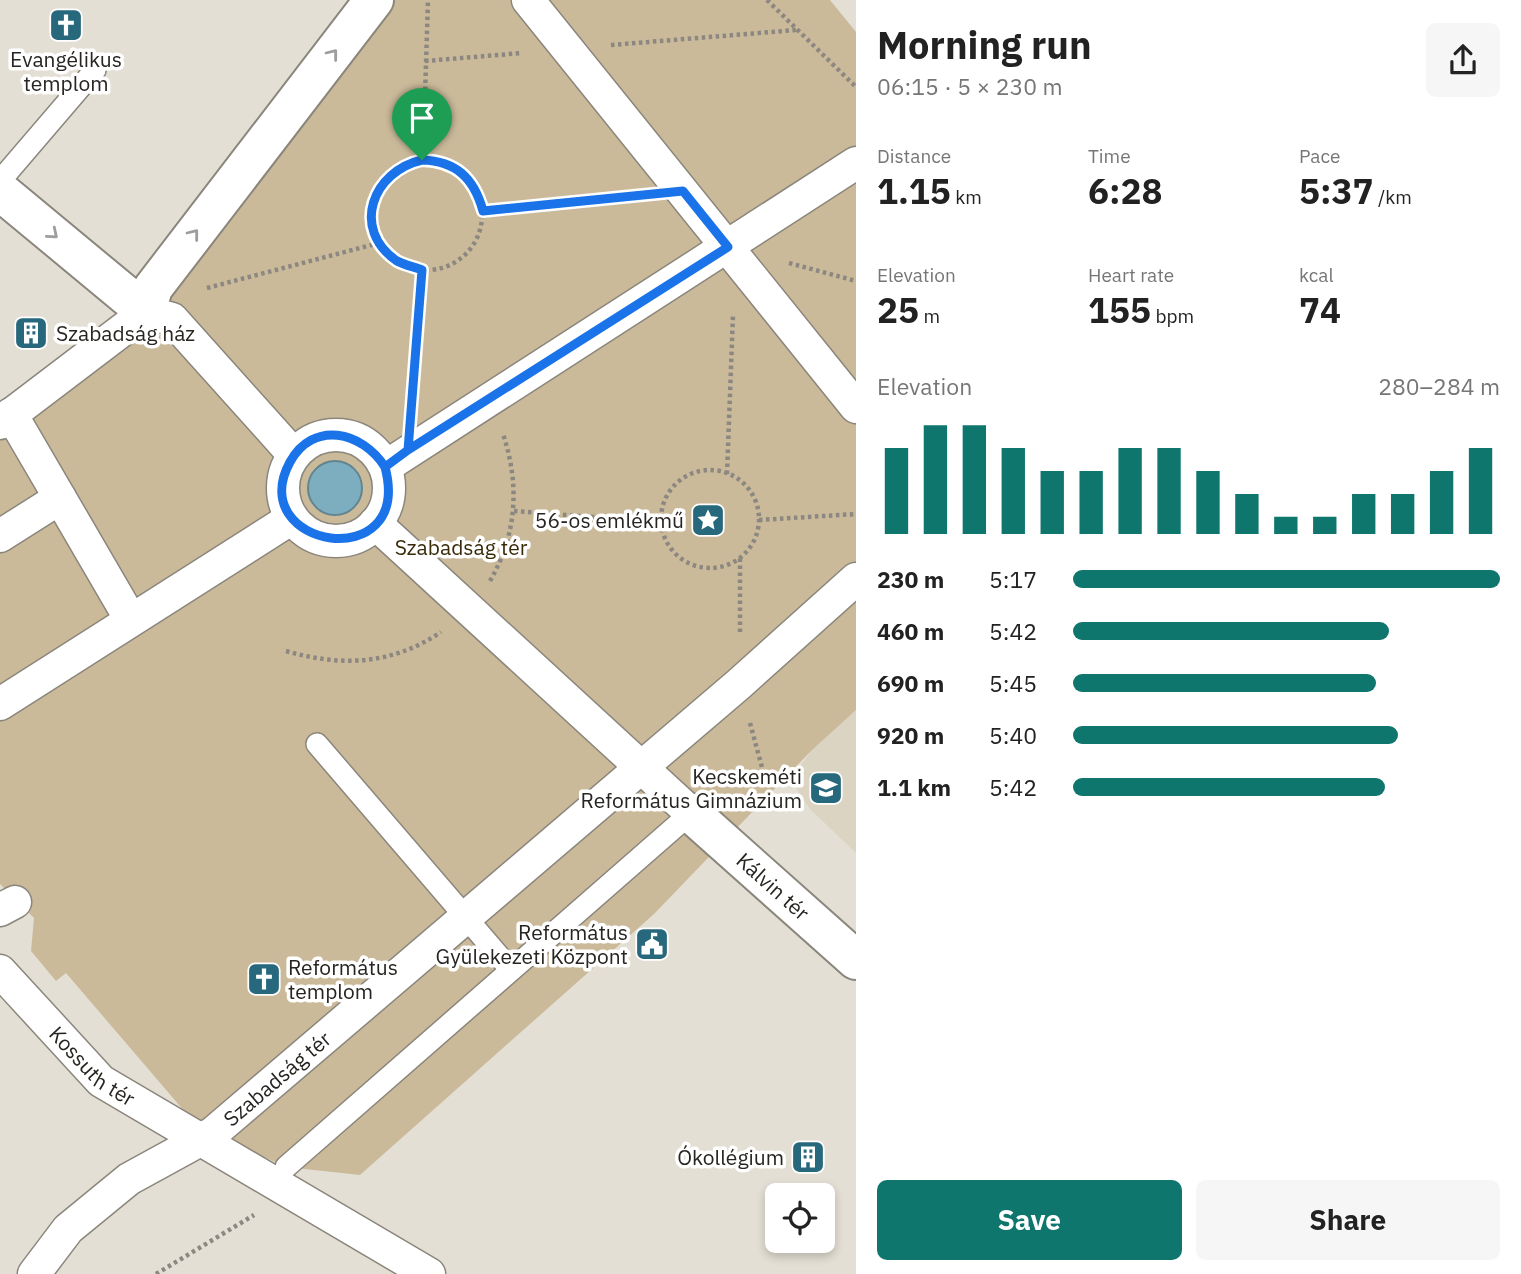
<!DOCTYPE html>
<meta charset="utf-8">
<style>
:root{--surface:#fff;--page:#f6f6f6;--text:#222;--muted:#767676;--accent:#0f766e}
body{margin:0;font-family:"IBM Plex Sans",sans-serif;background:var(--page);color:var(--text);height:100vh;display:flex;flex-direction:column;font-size:26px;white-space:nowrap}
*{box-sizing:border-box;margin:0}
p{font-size:23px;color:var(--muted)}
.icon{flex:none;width:38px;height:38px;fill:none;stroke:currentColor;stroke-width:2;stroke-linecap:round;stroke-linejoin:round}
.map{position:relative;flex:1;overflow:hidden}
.drawer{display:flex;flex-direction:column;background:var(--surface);width:665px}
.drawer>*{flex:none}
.controls{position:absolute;left:765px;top:1183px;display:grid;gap:14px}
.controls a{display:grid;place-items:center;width:70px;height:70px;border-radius:10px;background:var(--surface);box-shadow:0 4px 10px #0003;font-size:35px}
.pin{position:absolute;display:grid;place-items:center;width:60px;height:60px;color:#fff;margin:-72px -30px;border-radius:50% 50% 50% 0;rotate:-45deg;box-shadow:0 0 7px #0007}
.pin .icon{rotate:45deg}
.round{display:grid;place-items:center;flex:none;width:74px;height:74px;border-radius:10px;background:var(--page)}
.head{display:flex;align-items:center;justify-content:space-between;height:119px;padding:0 21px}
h1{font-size:38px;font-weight:700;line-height:52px}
.metrics{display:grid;grid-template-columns:repeat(3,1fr);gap:10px;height:119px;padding:7px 21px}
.metrics div{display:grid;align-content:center}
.metrics b{font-size:35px;font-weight:700}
.metrics small{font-size:19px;font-weight:400}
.metrics p{font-size:19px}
.chart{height:196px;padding:14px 21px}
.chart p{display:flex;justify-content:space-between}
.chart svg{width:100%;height:126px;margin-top:7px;stroke:var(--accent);stroke-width:6}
.cta{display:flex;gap:14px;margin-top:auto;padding:14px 21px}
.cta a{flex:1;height:80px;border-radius:10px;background:var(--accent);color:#fff;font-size:28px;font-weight:700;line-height:80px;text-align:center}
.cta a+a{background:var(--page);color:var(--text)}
ul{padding:0 21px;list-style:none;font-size:23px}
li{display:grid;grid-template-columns:112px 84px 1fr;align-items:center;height:52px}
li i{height:18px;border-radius:9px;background:var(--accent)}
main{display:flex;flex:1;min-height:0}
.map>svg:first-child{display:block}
.built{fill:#dcd4c3}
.green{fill:#caba9a}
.water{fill:#7caec0;stroke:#628590;stroke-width:2}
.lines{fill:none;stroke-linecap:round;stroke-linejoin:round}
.service-casing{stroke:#8b867c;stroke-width:24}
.pedestrian-casing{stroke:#8b867c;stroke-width:35}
.minor-casing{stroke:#8b867c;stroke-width:42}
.path{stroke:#8c8881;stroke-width:4.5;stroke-dasharray:3.5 3.5;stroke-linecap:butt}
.service{stroke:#fff;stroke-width:21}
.pedestrian{stroke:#fff;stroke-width:32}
.minor{stroke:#fff;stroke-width:38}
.oneway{stroke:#9e9d9b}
.route-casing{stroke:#fff;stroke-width:14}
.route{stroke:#1a73e8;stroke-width:9}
.labels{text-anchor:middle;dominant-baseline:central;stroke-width:7;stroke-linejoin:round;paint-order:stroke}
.poi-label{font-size:21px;fill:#272521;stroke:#fff;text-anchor:end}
.park-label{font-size:21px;fill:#392b08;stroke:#fff}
.street-label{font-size:21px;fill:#272521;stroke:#fff}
</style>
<main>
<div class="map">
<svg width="856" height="1274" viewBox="0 0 856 1274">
<rect width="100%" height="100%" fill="#e4dfd4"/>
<polygon class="built" points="856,710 856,853 811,810 799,794 795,782 797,771 811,751"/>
<polygon class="green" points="374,0 830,0 856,32 856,710 811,751 654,914 360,1175 286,1167 197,1126 66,973 56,981 31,951 34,918 0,884 0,423 146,312"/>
<circle class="water" cx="335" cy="488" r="27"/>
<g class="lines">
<g class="service-casing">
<g id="service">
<polyline points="0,181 95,70"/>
<polyline points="317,744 510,969"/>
<polyline points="286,1167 691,813"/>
</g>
</g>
<g class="pedestrian-casing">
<g id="pedestrian">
<polyline points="528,0 856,407"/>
<polyline points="11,414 60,498"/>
<polyline points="0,423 146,312 172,319 294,455"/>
<circle cx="336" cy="488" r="53"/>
<polyline points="385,467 856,163"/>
<polyline points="375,523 691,813"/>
<polyline points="0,536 60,498 131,620"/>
<polyline points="0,704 292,518"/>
<polyline points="0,910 15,902"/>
<path id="s1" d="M0 971 101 1081 429 1274"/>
<path id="s2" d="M34 1274 68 1229 129 1179 213 1133 739 684 856 579"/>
</g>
</g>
<g class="minor-casing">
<g id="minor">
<polyline points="0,191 146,312 153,288 374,0"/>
<path id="s3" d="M691 813 856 960"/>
</g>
</g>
<g class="path">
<polyline points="767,0 856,87"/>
<polyline points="611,45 796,30"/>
<polyline points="425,61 522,53"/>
<polyline points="423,160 428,0"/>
<circle cx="427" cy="215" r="55"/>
<polyline points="483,211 639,195"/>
<polyline points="789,263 856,281"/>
<polyline points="207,288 379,243"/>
<polyline points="412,405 423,270"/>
<circle cx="710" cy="519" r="49"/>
<polyline points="727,474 733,315"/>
<polyline points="514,511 660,522"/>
<polyline points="759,520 856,514"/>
<path d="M490 581C517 534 520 485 503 434"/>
<polyline points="740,632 740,558"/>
<path d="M286 651C341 667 392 665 441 632"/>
<polyline points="750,723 767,786"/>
<polyline points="156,1274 254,1215"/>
</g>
<use href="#service" class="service"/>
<use href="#pedestrian" class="pedestrian"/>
<use href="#minor" class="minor"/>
</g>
<defs><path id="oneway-chevron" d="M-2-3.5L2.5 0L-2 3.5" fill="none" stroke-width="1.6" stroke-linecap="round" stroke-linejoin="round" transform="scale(1.75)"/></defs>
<g class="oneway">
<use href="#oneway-chevron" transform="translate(333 54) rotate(-52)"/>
<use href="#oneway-chevron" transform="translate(53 234) rotate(40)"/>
<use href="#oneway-chevron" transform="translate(194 234) rotate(-52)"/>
</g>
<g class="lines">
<g class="route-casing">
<path id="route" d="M422 160C373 171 350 229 397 261 404 265 415 267 422 270L408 450 385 467C362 431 313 420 290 462 243 548 414 577 385 467L408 450 728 247 683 191 483 211C474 178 456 161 422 160"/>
</g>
<use href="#route" class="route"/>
</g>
<defs>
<g id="church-square" transform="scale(1.75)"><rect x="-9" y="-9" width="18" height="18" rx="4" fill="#28687c" stroke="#fff"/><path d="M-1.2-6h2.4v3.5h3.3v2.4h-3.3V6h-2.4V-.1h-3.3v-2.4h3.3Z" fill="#fff"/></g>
<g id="building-square" transform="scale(1.75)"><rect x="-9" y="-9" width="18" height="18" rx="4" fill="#28687c" stroke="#fff"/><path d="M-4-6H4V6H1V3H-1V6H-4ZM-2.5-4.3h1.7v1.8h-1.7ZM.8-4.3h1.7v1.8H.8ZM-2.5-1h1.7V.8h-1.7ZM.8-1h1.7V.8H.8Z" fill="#fff"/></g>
<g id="sight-square" transform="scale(1.75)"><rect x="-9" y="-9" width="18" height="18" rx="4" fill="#28687c" stroke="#fff"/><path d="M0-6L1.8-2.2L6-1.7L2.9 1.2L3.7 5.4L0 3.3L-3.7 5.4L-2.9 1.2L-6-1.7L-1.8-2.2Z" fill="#fff"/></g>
<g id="school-square" transform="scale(1.75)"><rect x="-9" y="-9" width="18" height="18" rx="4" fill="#28687c" stroke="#fff"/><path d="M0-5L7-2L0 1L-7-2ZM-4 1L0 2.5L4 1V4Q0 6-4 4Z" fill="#fff"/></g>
<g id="civic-square" transform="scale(1.75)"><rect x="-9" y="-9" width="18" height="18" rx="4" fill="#28687c" stroke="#fff"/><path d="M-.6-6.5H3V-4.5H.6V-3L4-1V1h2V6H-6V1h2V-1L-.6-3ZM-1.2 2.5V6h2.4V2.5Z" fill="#fff"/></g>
</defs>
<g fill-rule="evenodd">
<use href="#church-square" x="66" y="25"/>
<use href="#building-square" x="31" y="333"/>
<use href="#sight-square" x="708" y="520"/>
<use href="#school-square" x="826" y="788"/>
<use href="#civic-square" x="652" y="944"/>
<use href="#church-square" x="264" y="979"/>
<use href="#building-square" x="808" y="1157"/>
</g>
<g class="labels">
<g class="poi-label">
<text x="66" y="59" text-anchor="middle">Evangélikus<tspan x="66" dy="24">templom</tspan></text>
<text x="56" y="333" text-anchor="start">Szabadság ház</text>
<text x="684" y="520">56-os emlékmű</text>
<text x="802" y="776">Kecskeméti<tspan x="802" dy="24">Református Gimnázium</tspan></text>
<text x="628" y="932">Református<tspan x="628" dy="24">Gyülekezeti Központ</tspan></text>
<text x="288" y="967" text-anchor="start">Református<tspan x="288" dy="24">templom</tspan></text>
<text x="784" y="1157">Ókollégium</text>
</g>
<g class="park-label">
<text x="461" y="547">Szabadság tér</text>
</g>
<g class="street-label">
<text stroke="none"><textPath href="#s3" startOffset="110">Kálvin tér</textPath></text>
<text stroke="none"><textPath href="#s1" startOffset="133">Kossuth tér</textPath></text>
<text stroke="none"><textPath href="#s2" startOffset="315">Szabadság tér</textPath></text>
</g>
</g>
</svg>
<div class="controls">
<a><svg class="icon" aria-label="locate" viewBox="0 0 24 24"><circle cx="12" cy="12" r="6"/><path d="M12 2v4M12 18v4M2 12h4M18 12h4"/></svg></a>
</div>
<div class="pin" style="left:422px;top:160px;background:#1e9e55"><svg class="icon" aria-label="arrive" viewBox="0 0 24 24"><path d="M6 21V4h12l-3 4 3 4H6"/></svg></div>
</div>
<section class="drawer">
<div class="head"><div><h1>Morning run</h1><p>06:15 · 5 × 230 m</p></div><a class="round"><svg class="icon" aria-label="share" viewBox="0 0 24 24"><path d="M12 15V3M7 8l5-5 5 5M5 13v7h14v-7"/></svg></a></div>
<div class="metrics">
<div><p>Distance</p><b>1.15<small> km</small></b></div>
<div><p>Time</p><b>6:28</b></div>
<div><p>Pace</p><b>5:37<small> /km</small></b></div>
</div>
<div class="metrics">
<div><p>Elevation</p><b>25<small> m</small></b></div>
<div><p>Heart rate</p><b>155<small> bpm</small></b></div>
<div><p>kcal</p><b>74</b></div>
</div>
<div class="chart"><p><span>Elevation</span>280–284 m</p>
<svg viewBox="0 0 160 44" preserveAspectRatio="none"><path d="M5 44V14M15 44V6M25 44V6M35 44V14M45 44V22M55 44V22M65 44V14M75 44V14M85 44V22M95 44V30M105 44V38M115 44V38M125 44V30M135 44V30M145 44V22M155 44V14"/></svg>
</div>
<ul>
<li><b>230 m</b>5:17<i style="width:100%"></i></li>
<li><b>460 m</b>5:42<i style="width:74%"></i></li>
<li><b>690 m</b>5:45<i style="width:71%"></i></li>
<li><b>920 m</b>5:40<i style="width:76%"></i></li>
<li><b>1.1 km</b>5:42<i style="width:73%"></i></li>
</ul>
<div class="cta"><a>Save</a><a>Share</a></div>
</section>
</main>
